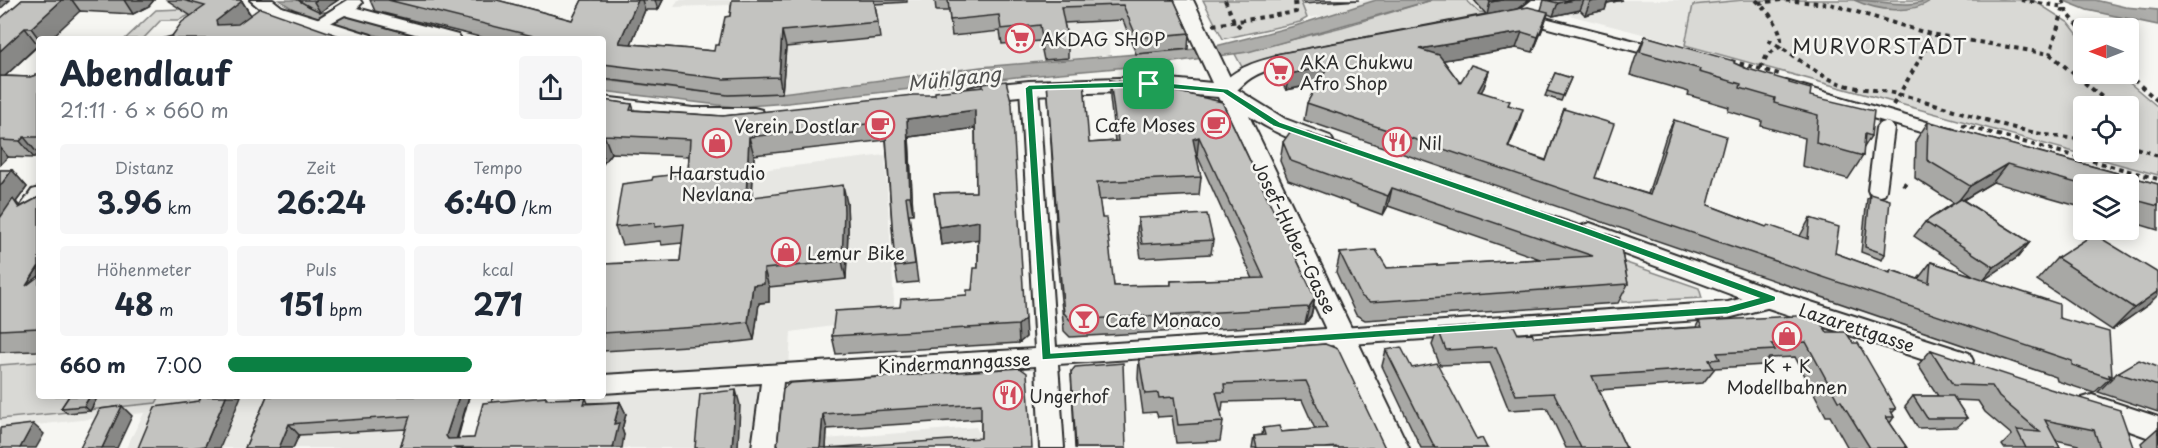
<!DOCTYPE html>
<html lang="de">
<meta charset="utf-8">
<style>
:root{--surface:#fff;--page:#f6f6f7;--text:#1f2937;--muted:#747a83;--accent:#0b8043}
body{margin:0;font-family:"Playpen Sans",sans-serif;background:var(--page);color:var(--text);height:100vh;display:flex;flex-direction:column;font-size:22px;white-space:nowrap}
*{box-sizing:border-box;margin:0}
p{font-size:20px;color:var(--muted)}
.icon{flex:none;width:33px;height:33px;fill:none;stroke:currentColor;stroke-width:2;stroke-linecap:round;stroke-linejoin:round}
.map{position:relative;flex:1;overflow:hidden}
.sheet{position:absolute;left:36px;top:36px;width:570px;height:363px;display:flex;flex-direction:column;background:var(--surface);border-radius:6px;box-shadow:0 3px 15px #0003}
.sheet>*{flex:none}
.needle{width:39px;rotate:270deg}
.buttons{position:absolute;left:2073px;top:18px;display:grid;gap:12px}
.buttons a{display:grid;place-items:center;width:66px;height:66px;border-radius:6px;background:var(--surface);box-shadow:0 3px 15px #0003;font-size:30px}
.pin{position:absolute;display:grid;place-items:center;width:51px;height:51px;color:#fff;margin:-26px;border-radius:12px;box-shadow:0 3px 9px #0006}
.round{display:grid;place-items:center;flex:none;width:63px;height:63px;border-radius:6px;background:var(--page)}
.head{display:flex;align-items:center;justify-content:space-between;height:102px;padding:0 24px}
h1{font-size:33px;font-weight:700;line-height:45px}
.figures{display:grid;grid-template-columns:repeat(3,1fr);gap:9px;height:102px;padding:6px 24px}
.figures div{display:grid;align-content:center;border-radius:6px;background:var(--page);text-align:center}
.figures b{font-size:30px;font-weight:700}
.figures small{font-size:16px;font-weight:400}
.figures p{font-size:16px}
ul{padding:0 24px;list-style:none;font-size:20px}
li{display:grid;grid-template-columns:96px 72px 1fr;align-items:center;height:45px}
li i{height:15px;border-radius:8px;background:var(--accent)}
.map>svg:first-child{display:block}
.built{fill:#e7e7e3}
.green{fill:#d9d9d5;stroke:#828280;stroke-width:1.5;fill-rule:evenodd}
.water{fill:#aeaeab;stroke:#7a7a78;stroke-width:1.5}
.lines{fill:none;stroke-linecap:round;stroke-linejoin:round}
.minor-casing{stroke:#2b2b2b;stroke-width:4}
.major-casing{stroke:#2b2b2b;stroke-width:4}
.path{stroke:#2b2b2b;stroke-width:4;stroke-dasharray:4.5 4.5;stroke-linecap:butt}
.minor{fill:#f6f6f2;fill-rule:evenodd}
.major{fill:#f6f6f2;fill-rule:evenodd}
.wall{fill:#a8a8a5;stroke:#2b2b2b;stroke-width:1.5;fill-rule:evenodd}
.shaded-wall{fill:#888886;stroke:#2b2b2b;stroke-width:1.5}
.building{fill:#c3c3c0;stroke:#2b2b2b;stroke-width:1.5;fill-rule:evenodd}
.route{fill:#0b8043;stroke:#fff;stroke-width:1.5;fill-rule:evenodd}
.labels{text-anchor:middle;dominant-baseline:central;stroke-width:5;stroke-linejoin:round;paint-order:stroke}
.poi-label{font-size:18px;fill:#2b2b2b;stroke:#f6f6f2;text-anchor:start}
.street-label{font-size:18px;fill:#2b2b2b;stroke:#f6f6f2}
.neighbourhood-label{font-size:20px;letter-spacing:1.5px;fill:#2b2b2b;stroke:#f6f6f2}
.water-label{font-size:20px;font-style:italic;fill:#525251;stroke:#f6f6f2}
</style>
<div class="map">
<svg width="2158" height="448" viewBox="0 0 2158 448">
<rect width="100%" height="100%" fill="#f6f6f2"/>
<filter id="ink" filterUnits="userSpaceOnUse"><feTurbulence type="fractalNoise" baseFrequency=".0167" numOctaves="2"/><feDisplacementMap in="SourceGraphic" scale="12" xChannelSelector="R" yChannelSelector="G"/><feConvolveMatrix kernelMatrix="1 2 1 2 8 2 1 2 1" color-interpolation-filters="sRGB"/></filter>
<g filter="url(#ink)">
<g class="built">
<polygon points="678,0 1118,0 1132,32 1108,36 1110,55 981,67 781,93 730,5 674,7"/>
<polygon points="1300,0 1427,0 1307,18"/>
<polygon points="1466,0 1743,0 1743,1 1693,5 1685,45 1569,15 1546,18 1479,12"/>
<polygon points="885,155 895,317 791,332 787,404 826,439 976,427 986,448 126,448 144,413 0,429 0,261 39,207 39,396 603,396 603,327 715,322 727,174"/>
</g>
<g class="green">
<polygon points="1203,0 1300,0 1307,18 1300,22 1223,39"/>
<polygon points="1432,0 1466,0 1479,12 1503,14 1242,67 1235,54 1342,27"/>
<path d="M1743 0H2033L2069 23 2083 41 2084 74H2119L2158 107V175L1685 45 1693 5ZM2084 106H2128V152H2084Z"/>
<polygon points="181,9 190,15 179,20 161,20 143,39 125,39 156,10"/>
<polygon points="1615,259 1699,288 1702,298 1622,302"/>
<polygon points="39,362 39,396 160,396 156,403 0,419 0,365"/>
</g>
<g class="water">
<polygon points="279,0 298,0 320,11 357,19 427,39 390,39 301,14"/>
<polygon points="1376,0 1432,0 1248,52 1151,65 1026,76 788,103 735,107 603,91 603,80 728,95 782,93 981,67 1208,48 1295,26"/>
<path d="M1854 0C1873 0 1891 5 1909 4 1918 4 1923 0 1932 0 1910 15 1878 11 1854 0Z"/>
<polygon points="2062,0 2095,0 2125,7 2158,10 2158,25 2087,10"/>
</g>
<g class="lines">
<g class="minor-casing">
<g id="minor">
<polygon points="348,0 360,0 362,3 357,8 458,35 460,39 433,39 345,15 323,27 311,27 309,24"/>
<polygon points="1532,0 1554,0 1533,15 1671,50 1673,54 1671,58 1665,59 1514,19 1512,16"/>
<path d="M1299 52 1305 53 1307 57 1305 61C1286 66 1267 68 1251 78 1240 85 1233 99 1219 95L1216 91C1234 64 1269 58 1299 52Z"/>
<polygon points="1786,81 1954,130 1957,134 1954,138 1948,140 1780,91 1777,87 1780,83"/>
<polygon points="1029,82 1035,84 1038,88 1056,347 1728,302 1771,291 1778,293 1781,299 1778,305 1728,318 1058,364 1064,448 1040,448 1036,366 783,382 776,448 752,448 761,383 603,393 603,375 1035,349 1020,88 1023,84"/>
<polygon points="1885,122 1891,124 1894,128 1886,190 1884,195 1877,197 1870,195 1868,190 1876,128 1879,124"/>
<polygon points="39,188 39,210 7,256 0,258 0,236 32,190"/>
<polygon points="470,396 492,396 480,448 456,448"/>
</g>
</g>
<g class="major-casing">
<g id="major">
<polygon points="250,0 273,0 282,7 371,35 374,39 343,39 268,15"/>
<path d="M1173 0H1193L1235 88 1285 119 1330 136 1333 141 1330 146C1309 152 1267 128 1249 116L1409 448H1381L1218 97 1149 91 1029 95 977 100 969 98 966 93 969 88 977 86 1029 81 1149 77 1212 83Z"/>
<polygon points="603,97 693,108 754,108 762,110 765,115 762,120 754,122 693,122 603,111"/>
<polygon points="1590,223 1780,292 1969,353 1973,361 1969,369 1960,372 1762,306 1581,238 1578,232 1581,226"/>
<polygon points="2092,395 2158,417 2158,441 2082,414 2078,406 2082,398"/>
</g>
</g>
<g class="path">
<polyline points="1225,0 1234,21 1241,28"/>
<path d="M1756 0C1768 12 1783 27 1781 46L1767 55 1760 70"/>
<polyline points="2021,0 2064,7 2050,54"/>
<polyline points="2063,0 2067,13 2084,32"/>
<polyline points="1759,3 1781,0 1830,4 1930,34 2050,54 2103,98 2106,106"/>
<polyline points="1213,25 1296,12 1295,0"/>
<path d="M1768 40C1792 53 1813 73 1839 83 1857 90 1878 89 1897 94 1962 109 2016 136 2084 139"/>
<polyline points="1731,61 1779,74"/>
<polyline points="2127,74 2158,101"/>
<polyline points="1893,105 1925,50 1930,34"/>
<polyline points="1962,125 2158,179"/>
<polyline points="2128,145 2158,156"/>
<polyline points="1903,186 1908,180"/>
</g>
<use href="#minor" class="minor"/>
<use href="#major" class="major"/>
</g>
<g class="wall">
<polygon points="22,0 154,0 149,6 133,14 80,11 39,39 39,45 5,76 30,77 39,74 39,154 34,158 8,157 0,165 0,19"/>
<polygon points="167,0 240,0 242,1 251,15 172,36 191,16"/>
<polygon points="298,0 338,0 320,12 310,7"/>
<polygon points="370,0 497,0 572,20 582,0 663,0 658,10 645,10 631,44 714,51 719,45 730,16 732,0 907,0 907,2 875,4 880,38 786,47 782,93 728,95 603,79 603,39 488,39 375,11"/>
<polygon points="935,0 1174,0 1189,33 1188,49 1136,54 1123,20 1064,23 1068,42 1068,58 1044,60 1040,41 1002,44 1000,31 952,36 949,11 936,11"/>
<polygon points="1302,0 1359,0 1304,4"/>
<polygon points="1474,0 1529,0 1518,9 1541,10 1544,0 1623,0 1607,3 1605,10 1585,15 1580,10 1553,16 1548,14 1533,52 1516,48 1443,60 1460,83 1489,71 1484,87 1481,92 1509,105 1518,125 1508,148 1546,160 1564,109 1595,178 1648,194 1666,136 1674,120 1708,205 1766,227 1800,236 1810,218 1835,253 1889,273 1891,270 1918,279 1931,262 1974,276 1914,236 1925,222 1954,203 1915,178 1916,140 1928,122 2158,184 2158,230 2128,221 2128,184 2084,184 2084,208 1993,182 1963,200 2030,242 2018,257 1984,280 2059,318 2112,376 2094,393 2057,381 2056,377 1304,120 1307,103 1318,84 1286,90 1274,70 1276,54 1486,14"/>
<polygon points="1645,36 1734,63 1745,68 1789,83 1871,136 1863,149 1863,156 1848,179 1802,166 1805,138 1761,126 1762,121 1728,111 1729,107 1688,95 1689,92 1630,75 1635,59"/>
<polygon points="1555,73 1571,78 1561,101 1545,96"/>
<path d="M1110 80 1222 102 1315 298 1311 316 1305 324 1070 337 1064 331 1055 238V220H1056L1047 81 1089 143 1115 141 1110 98ZM1196 155H1197L1253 279 1171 281V285L1114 286 1102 218 1099 200 1199 195 1201 177Z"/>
<polygon points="983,87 1026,337 1019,343 836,354 832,336 900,307 967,295 972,290 978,268 978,239 941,245 934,193 976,192 975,128 909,137 913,214 909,214 918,282 898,284 895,267 886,140 754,155 752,197 847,203 848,230 846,279 769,287 769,302 759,303 754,340 721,344 603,351 603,264 680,261 682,243 662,245 660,241 622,245 615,227 652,180 688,173 689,156 611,153 603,164 603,100 632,104 634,110 723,116 935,95"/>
<polygon points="1283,142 1619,238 1628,284 1618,303 1365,320 1356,315 1336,272 1340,253 1387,268 1540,259 1388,206 1383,215 1288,180 1280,161"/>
<polygon points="0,170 12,170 27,187 16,202 20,207 39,197 39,351 0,352"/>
<polygon points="1870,194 1885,254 1882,260 1861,252 1867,199"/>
<polygon points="1138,218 1213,240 1211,254 1141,258 1137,232"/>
<polygon points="2057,258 2149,304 2112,330 2037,280"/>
<polygon points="1699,321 1827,332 1896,409 1892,413 1894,417 1890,423 1907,448 1848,448 1830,416 1826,416 1795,357 1769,358 1764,365 1715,368 1703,383 1599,390 1626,448 1566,448 1547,408 1509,410 1490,363 1440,365 1432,345 1438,329 1518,334 1534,337 1696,327"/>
<polygon points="1325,344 1385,448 1252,448 1254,436 1262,435 1263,428 1281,432 1315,429 1302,400 1223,402 1222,411 1220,411 1223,422 1220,441 1176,443 1172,416 1158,417 1156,412 1143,413 1138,378 1139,359"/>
<polygon points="1386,350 1477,440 1487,448 1421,448 1382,366"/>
<polygon points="1931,350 2133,447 2136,448 2079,448 2078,445 2056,440 2060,448 2004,448 2002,445 2012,435 1985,412 1978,401 1955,400 1967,418 1957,427 1918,428 1905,406 1913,396 1938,396 1918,365"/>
<polygon points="2158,367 2158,412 2098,392 2117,373"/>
<polygon points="1020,368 981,438 981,419 827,429 826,448 783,389"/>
<polygon points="1071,372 1126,448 1075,448"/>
<polygon points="69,396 98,396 90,411 67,413 61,408"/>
<polygon points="267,396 469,396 457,439 474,438 546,397 548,399 586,398 588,403 620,402 626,414 622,429 624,435 400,448 406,429 299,435 293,448 245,448"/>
<polygon points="2158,428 2158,448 2143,448 2141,443"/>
</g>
<g class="shaded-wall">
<polygon points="0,0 10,0 0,9"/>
<polygon points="62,0 72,0 80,11 50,39 39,39 31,28"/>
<polygon points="124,0 154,0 149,6 133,14"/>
<polygon points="317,0 338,0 320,12 314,2"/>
<polygon points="638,0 642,0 645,10 625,59 619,43"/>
<polygon points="655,0 663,0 658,10"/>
<polygon points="1503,0 1529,0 1517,9 1487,15 1490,2"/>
<polygon points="1574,0 1584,0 1580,10 1553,16 1558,3"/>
<polygon points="1600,0 1623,0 1607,3 1605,10 1585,15 1590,2"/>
<polygon points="242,1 252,18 227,37 217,25 216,21"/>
<polygon points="1548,12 1543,28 1533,52 1538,37"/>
<polygon points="25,28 38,45 4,77 0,83 0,51"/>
<polygon points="782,31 786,47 782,93 779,77"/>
<polygon points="1522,32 1516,48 1415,65 1419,49"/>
<polygon points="1328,66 1325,82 1286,90 1289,74"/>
<polygon points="1489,71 1484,87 1473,107 1478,91"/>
<polygon points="1523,109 1518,125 1502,163 1508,147"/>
<polygon points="975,110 976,128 909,137 913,214 910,196 907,119"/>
<polygon points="604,135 611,153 603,164 603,136"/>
<polygon points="24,137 38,154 34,158 20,141"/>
<polygon points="749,137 754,155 751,216 746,198"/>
<polygon points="1199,137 1197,155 1191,157 1193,139"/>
<polygon points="0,147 8,157 0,165"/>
<polygon points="2007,164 1993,182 1956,204 1970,186"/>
<polygon points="12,170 27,187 16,202 34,222 0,223 0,186"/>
<polygon points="843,185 847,203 848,230 846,279 842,261"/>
<polygon points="1392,188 1388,206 1383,215 1388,196"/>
<polygon points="979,221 980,239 941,245 939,227"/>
<polygon points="2030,242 2018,257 1982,281 1994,267"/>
<polygon points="39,266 39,300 26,286"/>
<polygon points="764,269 769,287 769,302 759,303 754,340 748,322 753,285"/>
<polygon points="2158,291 2158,295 2149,304 2112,330 2134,308"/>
<polygon points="1315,298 1311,316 1305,324 1309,307"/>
<polygon points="1025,319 1026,337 1019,343 1018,325"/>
<polygon points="736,390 740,405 738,448 732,448"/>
<polygon points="90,396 98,396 90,411 84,406"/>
<polygon points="226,396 241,396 220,448 207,448 205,446"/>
<polygon points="459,396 469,396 454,447 446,436"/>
<polygon points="620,402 626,414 622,429 624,435 622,448 613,448 614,424"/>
<polygon points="122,406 132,416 117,448 102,448"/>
<polygon points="823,414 827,429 826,448 820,448"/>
<polygon points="33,424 44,434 36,448 20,448"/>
<polygon points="289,424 299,435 293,448 279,448"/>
</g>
<g class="building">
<polygon points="22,0 62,0 31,28 25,28 0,51 0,19"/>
<polygon points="183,0 240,0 242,1 216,21 217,25 238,24 260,8 348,39 161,39 172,36 182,22 205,6"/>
<polygon points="388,0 497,0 572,20 582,0 638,0 619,43 714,51 715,45 719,45 725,17 730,16 732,0 874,0 878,22 782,31 779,77 724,79 603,64 603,39 545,39"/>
<polygon points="948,0 1174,0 1189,33 1137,38 1123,5 1061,7 1068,42 1043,44 1040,25 1001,29 999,15 950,20"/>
<polygon points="1488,0 1503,0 1490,2"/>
<polygon points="1545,0 1574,0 1558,3"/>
<polygon points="1587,0 1600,0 1590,2"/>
<polygon points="1528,7 1548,12 1538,37 1522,32 1419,49 1439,55 1460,83 1471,65 1489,71 1478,91 1510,101 1508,105 1523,109 1508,147 1546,161 1564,109 1614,124 1595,178 1650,195 1674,120 1726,136 1708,205 1766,227 1768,225 1808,239 1810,218 1839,227 1835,253 1890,273 1891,270 1929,283 1931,262 2059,304 2059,318 2109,332 2112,376 2109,375 2110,378 2072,365 2072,361 1307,103 1328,66 1289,74 1276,54"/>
<polygon points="1645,36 1734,61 1734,63 1745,68 1789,81 1789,83 1811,89 1810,96 1874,111 1871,136 1865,134 1863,156 1816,143 1818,115 1774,103 1775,98 1740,88 1741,84 1699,72 1700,69 1640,52"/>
<polygon points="1555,73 1571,78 1563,96 1547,91"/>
<polygon points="39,74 39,137 24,137 20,141 0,140 0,76 30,77"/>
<path d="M1110 80 1161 88 1222 102 1315 298 1309 307 1070 320 1064 313 1055 220H1057L1047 81H1084L1089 143 1118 141ZM1199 137 1264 278 1171 281V285L1114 286 1106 218H1102L1097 182 1201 177 1193 139Z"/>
<polygon points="1006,81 1012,104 1025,319 1018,325 832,336 835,311 900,307 901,299 967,295 967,290 972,290 974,268 978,268 979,221 939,227 934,193 976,192 975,110 907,119 910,196 906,196 915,264 895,267 885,122 749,137 746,198 843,185 844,212 842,261 764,269 764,284 753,285 748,322 715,326 603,333 603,264 680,261 684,224 655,227 655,223 615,227 622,184 652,180 653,177 688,173 690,139 604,135 603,136 603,100 632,104 630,110 723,116 913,95 935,95 935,92 983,87 983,84"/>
<polygon points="1928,122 2158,184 2158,206 2128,198 2128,184 2084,184 2084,185 2007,164 1970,186 1927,160"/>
<polygon points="1293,128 1619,238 1628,284 1370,302 1361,296 1340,253 1376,250 1387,268 1593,256 1392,188 1388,196 1291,161 1283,142"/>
<polygon points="0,170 12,170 0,186"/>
<polygon points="1870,194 1890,200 1885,254 1865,247"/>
<polygon points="39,197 39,266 26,286 39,276 39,328 0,330 0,218 13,199 19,208"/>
<polygon points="1961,199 2030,242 1994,267 1925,222"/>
<polygon points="1207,214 1213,240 1142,244 1138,218"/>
<polygon points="2094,234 2158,273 2158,291 2134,308 2057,258"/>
<polygon points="1816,315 1827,332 1846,332 1853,343 1858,343 1896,409 1890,409 1894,417 1886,417 1907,448 1870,448 1841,401 1838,401 1806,342 1771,344 1775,350 1717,353 1720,359 1709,360 1713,368 1592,376 1626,448 1581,448 1554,393 1516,395 1496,347 1446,350 1438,329 1513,324 1518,334 1532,333 1534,337 1702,327 1699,321"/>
<polygon points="1325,344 1338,349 1385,448 1336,448 1336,447 1325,448 1257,448 1254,436 1265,435 1263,428 1279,426 1281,432 1327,428 1306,381 1224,384 1225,392 1216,392 1223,422 1178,425 1174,397 1159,398 1158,393 1145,394 1139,359"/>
<polygon points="1401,347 1412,368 1437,363 1477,440 1482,438 1487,448 1435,448 1386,350"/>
<polygon points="1931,350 2050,389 2120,410 2133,447 2136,448 2100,448 2094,430 2045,420 2060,448 2026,448 2017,430 2040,432 1999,397 1992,386 1953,385"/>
<polygon points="2139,360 2158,367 2158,386 2117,373"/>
<polygon points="1123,363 1126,448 1076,448 1071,372 1075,367"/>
<polygon points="1020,368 1027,373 1032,448 826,448 981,438 981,404 823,414 820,448 777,448 783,389 790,383"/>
<polygon points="736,390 732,448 695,448 700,394"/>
<polygon points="69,396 90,396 84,406 61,408"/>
<polygon points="201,396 226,396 205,446 191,448 138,448 155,407 199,401"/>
<polygon points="267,396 459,396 446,436 448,439 474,438 483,403 546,397 546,399 586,398 584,404 620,402 614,424 619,423 613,448 400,448 410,416 289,424 279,448 245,448"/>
<polygon points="1913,396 1953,396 1967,418 1927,418"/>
<polygon points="122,406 102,448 80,448 100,409"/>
<polygon points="33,424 20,448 0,448 0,428"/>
</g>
</g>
<path class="route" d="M1149 81 1228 89 1280 122 1588 228 1775 296 1776 298 1775 301 1728 314 1042 360 1025 88 1029 85ZM1149 87 1223 93 1273 126 1581 233 1758 298 1728 306 1051 353 1033 90Z"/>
<defs>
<g id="supermarket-ring" transform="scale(1.5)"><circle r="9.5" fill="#f6f6f2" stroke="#d1495b" stroke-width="1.5"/><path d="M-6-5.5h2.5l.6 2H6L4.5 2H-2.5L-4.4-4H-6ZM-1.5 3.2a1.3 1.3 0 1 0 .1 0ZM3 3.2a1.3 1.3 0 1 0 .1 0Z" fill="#d1495b"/></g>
<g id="cafe-ring" transform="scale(1.5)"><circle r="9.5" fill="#f6f6f2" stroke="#d1495b" stroke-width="1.5"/><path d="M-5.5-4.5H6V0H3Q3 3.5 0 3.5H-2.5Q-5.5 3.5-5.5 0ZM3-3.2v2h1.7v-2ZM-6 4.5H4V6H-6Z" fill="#d1495b"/></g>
<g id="restaurant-ring" transform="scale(1.5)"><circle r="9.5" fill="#f6f6f2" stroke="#d1495b" stroke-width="1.5"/><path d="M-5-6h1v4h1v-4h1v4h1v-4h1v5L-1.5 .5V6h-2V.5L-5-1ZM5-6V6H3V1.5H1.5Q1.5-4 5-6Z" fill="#d1495b"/></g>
<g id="shop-ring" transform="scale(1.5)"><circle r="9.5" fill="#f6f6f2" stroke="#d1495b" stroke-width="1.5"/><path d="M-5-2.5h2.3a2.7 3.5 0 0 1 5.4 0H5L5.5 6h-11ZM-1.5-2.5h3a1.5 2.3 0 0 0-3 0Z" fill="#d1495b"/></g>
<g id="bar-ring" transform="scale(1.5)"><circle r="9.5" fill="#f6f6f2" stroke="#d1495b" stroke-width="1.5"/><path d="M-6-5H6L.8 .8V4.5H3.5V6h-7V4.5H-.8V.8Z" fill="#d1495b"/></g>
</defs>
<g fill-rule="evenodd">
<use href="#supermarket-ring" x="1020" y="38"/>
<use href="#supermarket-ring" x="1279" y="71"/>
<use href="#cafe-ring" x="1216" y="124"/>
<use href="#cafe-ring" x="880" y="125"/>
<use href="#restaurant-ring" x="1397" y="142"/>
<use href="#shop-ring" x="717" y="143"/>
<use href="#shop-ring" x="786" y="252"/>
<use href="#bar-ring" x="1084" y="319"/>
<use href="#shop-ring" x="1787" y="336"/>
<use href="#restaurant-ring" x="1008" y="395"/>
</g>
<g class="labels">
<g class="poi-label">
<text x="1041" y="38">AKDAG SHOP</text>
<text x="1300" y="61">AKA Chukwu<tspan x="1300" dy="21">Afro Shop</tspan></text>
<text x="1195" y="124" text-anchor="end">Cafe Moses</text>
<text x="859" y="125" text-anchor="end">Verein Dostlar</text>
<text x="1418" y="142">Nil</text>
<text x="717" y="172" text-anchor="middle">Haarstudio<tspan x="717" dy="21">Nevlana</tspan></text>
<text x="807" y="252">Lemur Bike</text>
<text x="1105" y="319">Cafe Monaco</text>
<text x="1787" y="365" text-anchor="middle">K + K<tspan x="1787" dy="21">Modellbahnen</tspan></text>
<text x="1029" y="395">Ungerhof</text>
</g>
<g class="street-label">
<text transform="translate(1295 237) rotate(64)">Josef-Huber-Gasse</text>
<text transform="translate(1857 327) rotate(18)">Lazarettgasse</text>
<text transform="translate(954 362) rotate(-3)">Kindermanngasse</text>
</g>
<g class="neighbourhood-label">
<text x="1880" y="46">MURVORSTADT</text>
</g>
<g class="water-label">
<text transform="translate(954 78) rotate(-6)">Mühlgang</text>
</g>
</g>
</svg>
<div class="buttons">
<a><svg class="needle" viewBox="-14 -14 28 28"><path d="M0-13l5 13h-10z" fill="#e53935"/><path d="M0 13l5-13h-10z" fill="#747a83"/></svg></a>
<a><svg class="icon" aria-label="locate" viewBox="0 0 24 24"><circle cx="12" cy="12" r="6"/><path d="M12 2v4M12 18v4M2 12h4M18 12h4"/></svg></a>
<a><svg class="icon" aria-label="layers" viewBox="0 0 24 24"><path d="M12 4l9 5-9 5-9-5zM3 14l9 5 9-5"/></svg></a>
</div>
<div class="pin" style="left:1149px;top:84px;background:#1e9e55"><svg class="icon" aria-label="arrive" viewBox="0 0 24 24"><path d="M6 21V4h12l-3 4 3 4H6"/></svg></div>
<section class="sheet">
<div class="head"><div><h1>Abendlauf</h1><p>21:11 · 6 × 660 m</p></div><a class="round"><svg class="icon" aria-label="share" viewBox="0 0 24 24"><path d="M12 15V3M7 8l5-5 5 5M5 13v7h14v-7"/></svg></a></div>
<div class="figures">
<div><p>Distanz</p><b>3.96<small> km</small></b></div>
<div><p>Zeit</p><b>26:24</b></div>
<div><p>Tempo</p><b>6:40<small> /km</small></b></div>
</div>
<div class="figures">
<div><p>Höhenmeter</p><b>48<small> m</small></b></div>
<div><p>Puls</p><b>151<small> bpm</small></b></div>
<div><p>kcal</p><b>271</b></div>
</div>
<ul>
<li><b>660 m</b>7:00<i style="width:69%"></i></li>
</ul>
</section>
</div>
